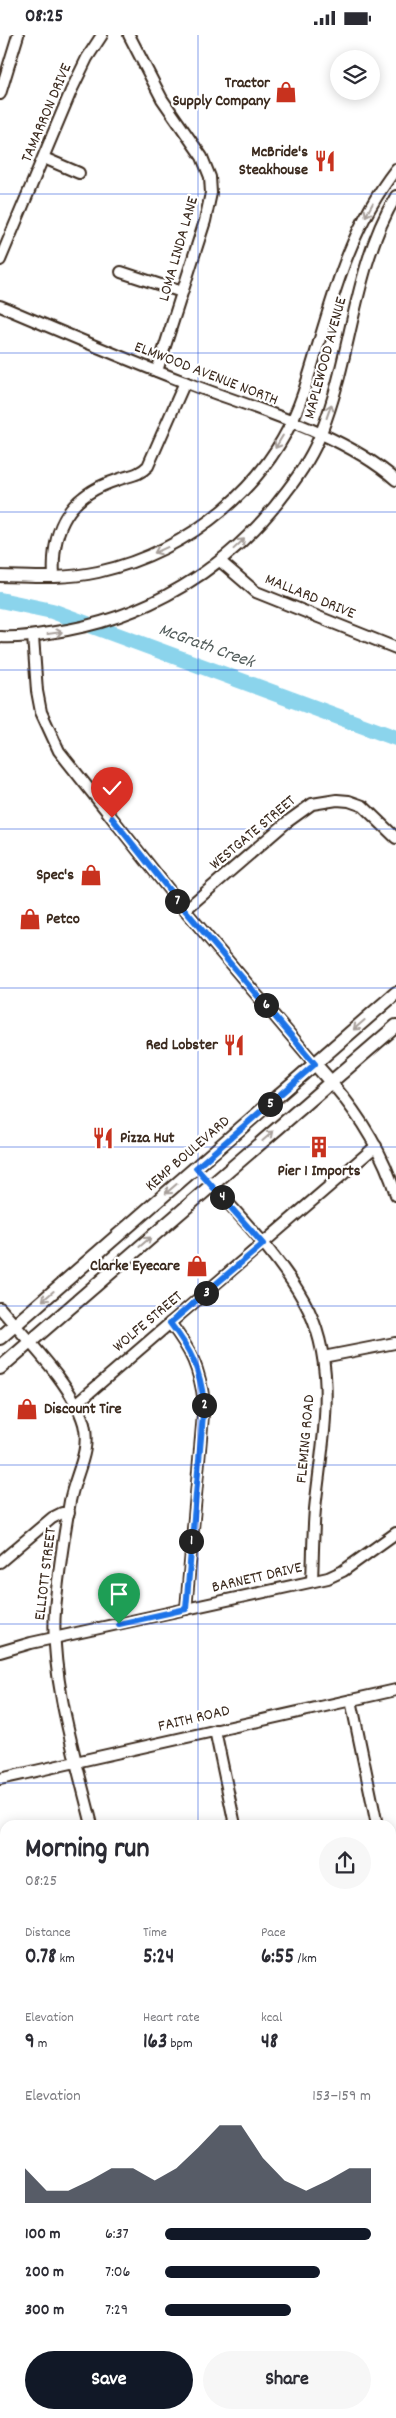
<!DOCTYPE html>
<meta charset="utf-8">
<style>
:root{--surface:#fff;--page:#f7f7f7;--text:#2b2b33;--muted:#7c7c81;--accent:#111827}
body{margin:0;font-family:Dekko,sans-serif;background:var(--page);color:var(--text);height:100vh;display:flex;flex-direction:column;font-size:19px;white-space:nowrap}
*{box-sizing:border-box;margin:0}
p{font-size:16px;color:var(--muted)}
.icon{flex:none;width:28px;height:28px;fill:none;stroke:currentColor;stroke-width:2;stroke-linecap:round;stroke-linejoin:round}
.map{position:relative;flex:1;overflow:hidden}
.panel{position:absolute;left:0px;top:1785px;width:396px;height:599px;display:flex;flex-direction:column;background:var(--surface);border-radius:15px 15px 0 0;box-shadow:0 2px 12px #0003}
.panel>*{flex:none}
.buttons{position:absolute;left:330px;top:15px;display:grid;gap:10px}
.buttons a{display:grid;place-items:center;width:50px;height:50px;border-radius:50%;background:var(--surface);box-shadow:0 2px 12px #0003;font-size:25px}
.pin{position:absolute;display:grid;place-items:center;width:42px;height:42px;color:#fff;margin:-51px -21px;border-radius:50% 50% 50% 0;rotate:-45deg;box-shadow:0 0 5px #0007}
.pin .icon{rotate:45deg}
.km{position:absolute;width:25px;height:25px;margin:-12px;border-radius:50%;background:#222;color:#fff;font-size:14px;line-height:25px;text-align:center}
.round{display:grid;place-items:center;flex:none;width:52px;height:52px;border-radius:26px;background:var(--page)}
.head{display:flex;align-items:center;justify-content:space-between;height:85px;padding:0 25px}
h1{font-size:28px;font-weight:700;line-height:38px}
.metrics{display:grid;grid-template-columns:repeat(3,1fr);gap:8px;height:85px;padding:5px 25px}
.metrics div{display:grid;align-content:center}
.metrics b{font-size:21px;font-weight:700}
.metrics small{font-size:14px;font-weight:400}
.metrics p{font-size:14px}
.chart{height:140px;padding:10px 25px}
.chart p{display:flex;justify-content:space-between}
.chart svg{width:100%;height:90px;margin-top:5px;fill:var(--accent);opacity:.7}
.cta{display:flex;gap:10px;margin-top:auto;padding:10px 25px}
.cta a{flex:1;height:58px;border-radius:30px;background:var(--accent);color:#fff;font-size:20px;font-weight:700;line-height:58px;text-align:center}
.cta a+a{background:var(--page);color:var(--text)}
ul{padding:0 25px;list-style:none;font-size:16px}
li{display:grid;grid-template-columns:80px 60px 1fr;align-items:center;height:38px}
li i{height:12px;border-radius:6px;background:var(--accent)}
.status{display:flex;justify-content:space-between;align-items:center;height:35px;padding:0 25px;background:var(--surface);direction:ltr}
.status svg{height:14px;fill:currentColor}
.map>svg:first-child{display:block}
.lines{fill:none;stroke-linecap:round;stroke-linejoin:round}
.river{stroke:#8bd4ec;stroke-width:16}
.minor-casing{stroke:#3b2a1e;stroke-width:14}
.major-casing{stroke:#3b2a1e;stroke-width:16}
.minor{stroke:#fff;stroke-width:10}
.major{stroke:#fff;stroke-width:12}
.oneway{stroke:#a79f9a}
.route-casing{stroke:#fff;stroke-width:10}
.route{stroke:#1a73e8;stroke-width:6}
.grid{fill:none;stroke:#1d4ed8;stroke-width:1;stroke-opacity:0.55}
.labels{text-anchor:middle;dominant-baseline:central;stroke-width:4.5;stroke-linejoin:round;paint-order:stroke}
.poi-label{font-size:16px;font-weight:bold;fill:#3b2a1e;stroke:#fff;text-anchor:end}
.street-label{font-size:16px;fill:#3b2a1e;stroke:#fff}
.water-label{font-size:18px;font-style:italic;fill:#535d5c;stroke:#fff}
</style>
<div class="status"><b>08:25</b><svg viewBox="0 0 49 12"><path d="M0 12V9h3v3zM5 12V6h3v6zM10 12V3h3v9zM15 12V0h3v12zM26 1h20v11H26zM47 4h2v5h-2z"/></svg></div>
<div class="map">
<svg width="396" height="2383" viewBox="0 0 396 2383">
<rect width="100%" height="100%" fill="#fff"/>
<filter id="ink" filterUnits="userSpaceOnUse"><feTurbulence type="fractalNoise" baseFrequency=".02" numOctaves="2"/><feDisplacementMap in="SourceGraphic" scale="10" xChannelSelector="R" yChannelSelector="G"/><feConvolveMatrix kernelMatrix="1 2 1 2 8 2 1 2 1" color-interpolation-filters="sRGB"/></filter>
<g filter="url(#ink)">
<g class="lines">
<polyline class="river" points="0,565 52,576 396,703"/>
<g class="minor-casing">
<g id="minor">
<polyline points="129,0 162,64 202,122 210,142 211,158 205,186 157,336"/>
<polyline points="0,59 18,0"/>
<polyline points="44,123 79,138"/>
<polyline points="0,225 71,56 87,23 102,0"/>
<polyline points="121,237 182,257"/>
<path d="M0 271C62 297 124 324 187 348 253 373 343 398 396 445"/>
<polyline points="220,526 256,557 396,613"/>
<path d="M0 541C32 542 66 544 98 537 190 516 272 450 303 359 329 280 343 202 396 134"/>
<path d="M54 542C51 493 69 460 117 445 130 440 138 441 148 431L185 347"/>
<polyline points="33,601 37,656 41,677 59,716 185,875 315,1029"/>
<path d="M0 602C16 603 33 601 49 598 145 585 229 534 286 457 300 439 313 420 321 398 352 321 353 233 396 161"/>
<polyline points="185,875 287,787 312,769 337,765 349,766 363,771 396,803"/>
<path d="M331 1047C360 1081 383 1117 396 1160"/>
<path d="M212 1150C244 1186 280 1223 304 1266 340 1330 322 1405 315 1474 313 1498 313 1522 312 1546"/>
<path d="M0 1273C27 1305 73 1350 84 1389 91 1417 75 1439 70 1466 64 1501 58 1539 55 1575 50 1641 76 1725 92 1790"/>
<path d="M170 1288C191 1315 200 1334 204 1368L186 1574"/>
<polyline points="323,1322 395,1308"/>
<polyline points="76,1369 376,1111"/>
<polyline points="0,1527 52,1483 62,1478 69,1478"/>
<polyline points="0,1617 31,1608 328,1543 343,1536 396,1498"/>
<polyline points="351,1665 377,1790"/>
<polyline points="215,1695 235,1790"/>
<polyline points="0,1744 396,1655"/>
<polyline points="391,1848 396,1868"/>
<polyline points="0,1950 5,1949"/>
<polyline points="0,1964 5,1973"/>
<polyline points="391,2029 396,2029"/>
<polyline points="391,2121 396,2117"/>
<polyline points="391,2279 396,2277"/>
<polyline points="0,2367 5,2362"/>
<polyline points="374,2379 377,2383"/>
<polyline points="185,2383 190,2379"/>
</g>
</g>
<g class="major-casing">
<g id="major">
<polyline points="315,1029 331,1047"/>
<polyline points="0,1303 396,958"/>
<polyline points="0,1333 396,991"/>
</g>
</g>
<use href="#minor" class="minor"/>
<use href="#major" class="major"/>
</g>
<defs><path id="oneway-shaft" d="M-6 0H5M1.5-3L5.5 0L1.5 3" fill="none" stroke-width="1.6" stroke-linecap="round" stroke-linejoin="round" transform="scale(1.25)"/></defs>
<g class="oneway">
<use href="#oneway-shaft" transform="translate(369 175) rotate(119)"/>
<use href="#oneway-shaft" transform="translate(329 376) rotate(-71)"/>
<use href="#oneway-shaft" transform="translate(279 407) rotate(121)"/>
<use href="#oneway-shaft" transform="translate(239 509) rotate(-43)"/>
<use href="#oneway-shaft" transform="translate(161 515) rotate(156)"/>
<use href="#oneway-shaft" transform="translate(55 598) rotate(-8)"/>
<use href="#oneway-shaft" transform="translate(359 990) rotate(139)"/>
<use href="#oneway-shaft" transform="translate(268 1101) rotate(-41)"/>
<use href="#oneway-shaft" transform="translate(171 1154) rotate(139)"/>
<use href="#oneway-shaft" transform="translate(145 1207) rotate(-41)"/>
<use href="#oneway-shaft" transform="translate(48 1261) rotate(139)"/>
</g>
</g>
<g class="lines" filter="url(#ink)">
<g class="route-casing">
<path id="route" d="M112 783 185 875 315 1029 196 1133 263 1209 170 1288C191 1315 200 1334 204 1368L186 1574 119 1589"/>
</g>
<use href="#route" class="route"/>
</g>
<path class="grid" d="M198 0V1790M0 159H396M0 318H396M0 477H396M0 635H396M0 794H396M0 953H396M0 1112H396M0 1271H396M0 1430H396M0 1589H396M0 1748H396M0 1906H5M391 1906H396M0 2065H5M391 2065H396M0 2224H5M391 2224H396M198 2379V2383"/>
<defs>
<g id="shop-bare" transform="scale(1.725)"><path d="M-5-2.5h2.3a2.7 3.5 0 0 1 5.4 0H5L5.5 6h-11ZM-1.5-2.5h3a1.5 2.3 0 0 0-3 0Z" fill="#c8321e" stroke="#fff" stroke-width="2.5" paint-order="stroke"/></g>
<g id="restaurant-bare" transform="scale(1.725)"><path d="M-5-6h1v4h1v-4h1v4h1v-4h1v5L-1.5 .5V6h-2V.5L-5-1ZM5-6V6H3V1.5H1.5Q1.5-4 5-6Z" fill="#c8321e" stroke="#fff" stroke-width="2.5" paint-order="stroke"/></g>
<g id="building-bare" transform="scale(1.725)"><path d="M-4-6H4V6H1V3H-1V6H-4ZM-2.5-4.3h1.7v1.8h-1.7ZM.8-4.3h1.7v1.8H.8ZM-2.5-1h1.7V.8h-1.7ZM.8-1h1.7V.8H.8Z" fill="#c8321e" stroke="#fff" stroke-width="2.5" paint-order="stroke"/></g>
</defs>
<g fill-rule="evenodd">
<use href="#shop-bare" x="286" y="57"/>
<use href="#restaurant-bare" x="325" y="126"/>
<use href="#shop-bare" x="91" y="840"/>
<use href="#shop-bare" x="30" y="884"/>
<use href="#restaurant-bare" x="234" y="1010"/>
<use href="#restaurant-bare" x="103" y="1103"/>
<use href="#building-bare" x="319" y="1112"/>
<use href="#shop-bare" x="197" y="1231"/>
<use href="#shop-bare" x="27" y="1374"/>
</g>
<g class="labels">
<g class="poi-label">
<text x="270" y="48">Tractor<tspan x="270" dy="18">Supply Company</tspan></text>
<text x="308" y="117">McBride's<tspan x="308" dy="18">Steakhouse</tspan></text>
<text x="74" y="840">Spec's</text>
<text x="46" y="884" text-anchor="start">Petco</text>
<text x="218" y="1010">Red Lobster</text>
<text x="120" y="1103" text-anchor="start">Pizza Hut</text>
<text x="319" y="1136" text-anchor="middle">Pier 1 Imports</text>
<text x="180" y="1231">Clarke Eyecare</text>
<text x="44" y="1374" text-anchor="start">Discount Tire</text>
</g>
<g class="street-label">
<text transform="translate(47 78) rotate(-67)">TAMARRON DRIVE</text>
<text transform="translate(179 214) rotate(-74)">LOMA LINDA LANE</text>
<text transform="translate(326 323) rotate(-75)">MAPLEWOOD AVENUE</text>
<text transform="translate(206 339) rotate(21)">ELMWOOD AVENUE NORTH</text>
<text transform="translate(310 562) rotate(22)">MALLARD DRIVE</text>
<text transform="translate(253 798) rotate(-40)">WESTGATE STREET</text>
<text transform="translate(188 1119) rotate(-41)">KEMP BOULEVARD</text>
<text transform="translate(148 1287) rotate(-40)">WOLFE STREET</text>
<text transform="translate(306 1404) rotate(-85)">FLEMING ROAD</text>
<text transform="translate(46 1539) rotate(-83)">ELLIOTT STREET</text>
<text transform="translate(257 1543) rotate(-13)">BARNETT DRIVE</text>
<text transform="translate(194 1684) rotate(-13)">FAITH ROAD</text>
</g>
<g class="water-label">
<text transform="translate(206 612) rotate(20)">McGrath Creek</text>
</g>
</g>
</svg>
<div class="buttons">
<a><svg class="icon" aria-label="layers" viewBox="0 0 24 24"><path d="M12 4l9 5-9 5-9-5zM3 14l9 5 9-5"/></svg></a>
</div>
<div class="pin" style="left:119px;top:1589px;background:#1e9e55"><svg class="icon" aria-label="arrive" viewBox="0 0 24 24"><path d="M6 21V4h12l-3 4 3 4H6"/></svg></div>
<div class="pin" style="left:112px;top:783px;background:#d93025"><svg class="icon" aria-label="check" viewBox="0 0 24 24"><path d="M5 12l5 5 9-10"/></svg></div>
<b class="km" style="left:191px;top:1506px">1</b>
<b class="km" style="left:204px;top:1370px">2</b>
<b class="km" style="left:206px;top:1258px">3</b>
<b class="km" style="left:222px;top:1162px">4</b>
<b class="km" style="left:270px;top:1069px">5</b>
<b class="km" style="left:266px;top:970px">6</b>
<b class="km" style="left:177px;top:866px">7</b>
<section class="panel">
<div class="head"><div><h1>Morning run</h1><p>08:25</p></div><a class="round"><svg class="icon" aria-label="share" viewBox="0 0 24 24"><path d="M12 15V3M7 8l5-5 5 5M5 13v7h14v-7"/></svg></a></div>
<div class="metrics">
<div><p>Distance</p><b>0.78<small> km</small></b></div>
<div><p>Time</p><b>5:24</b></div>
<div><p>Pace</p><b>6:55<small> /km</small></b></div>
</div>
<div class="metrics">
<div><p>Elevation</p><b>9<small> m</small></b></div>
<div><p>Heart rate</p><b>163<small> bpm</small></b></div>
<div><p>kcal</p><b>48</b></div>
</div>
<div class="chart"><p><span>Elevation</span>153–159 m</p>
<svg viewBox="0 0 160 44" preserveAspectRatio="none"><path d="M0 44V27L10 38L20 38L30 33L40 27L50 27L60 33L70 27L80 17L90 6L100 6L110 22L120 33L130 38L140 33L150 27L160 27V44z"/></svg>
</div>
<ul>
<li><b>100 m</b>6:37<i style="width:100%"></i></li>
<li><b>200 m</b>7:06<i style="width:75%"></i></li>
<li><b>300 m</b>7:29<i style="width:61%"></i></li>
</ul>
<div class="cta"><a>Save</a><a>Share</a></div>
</section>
</div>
